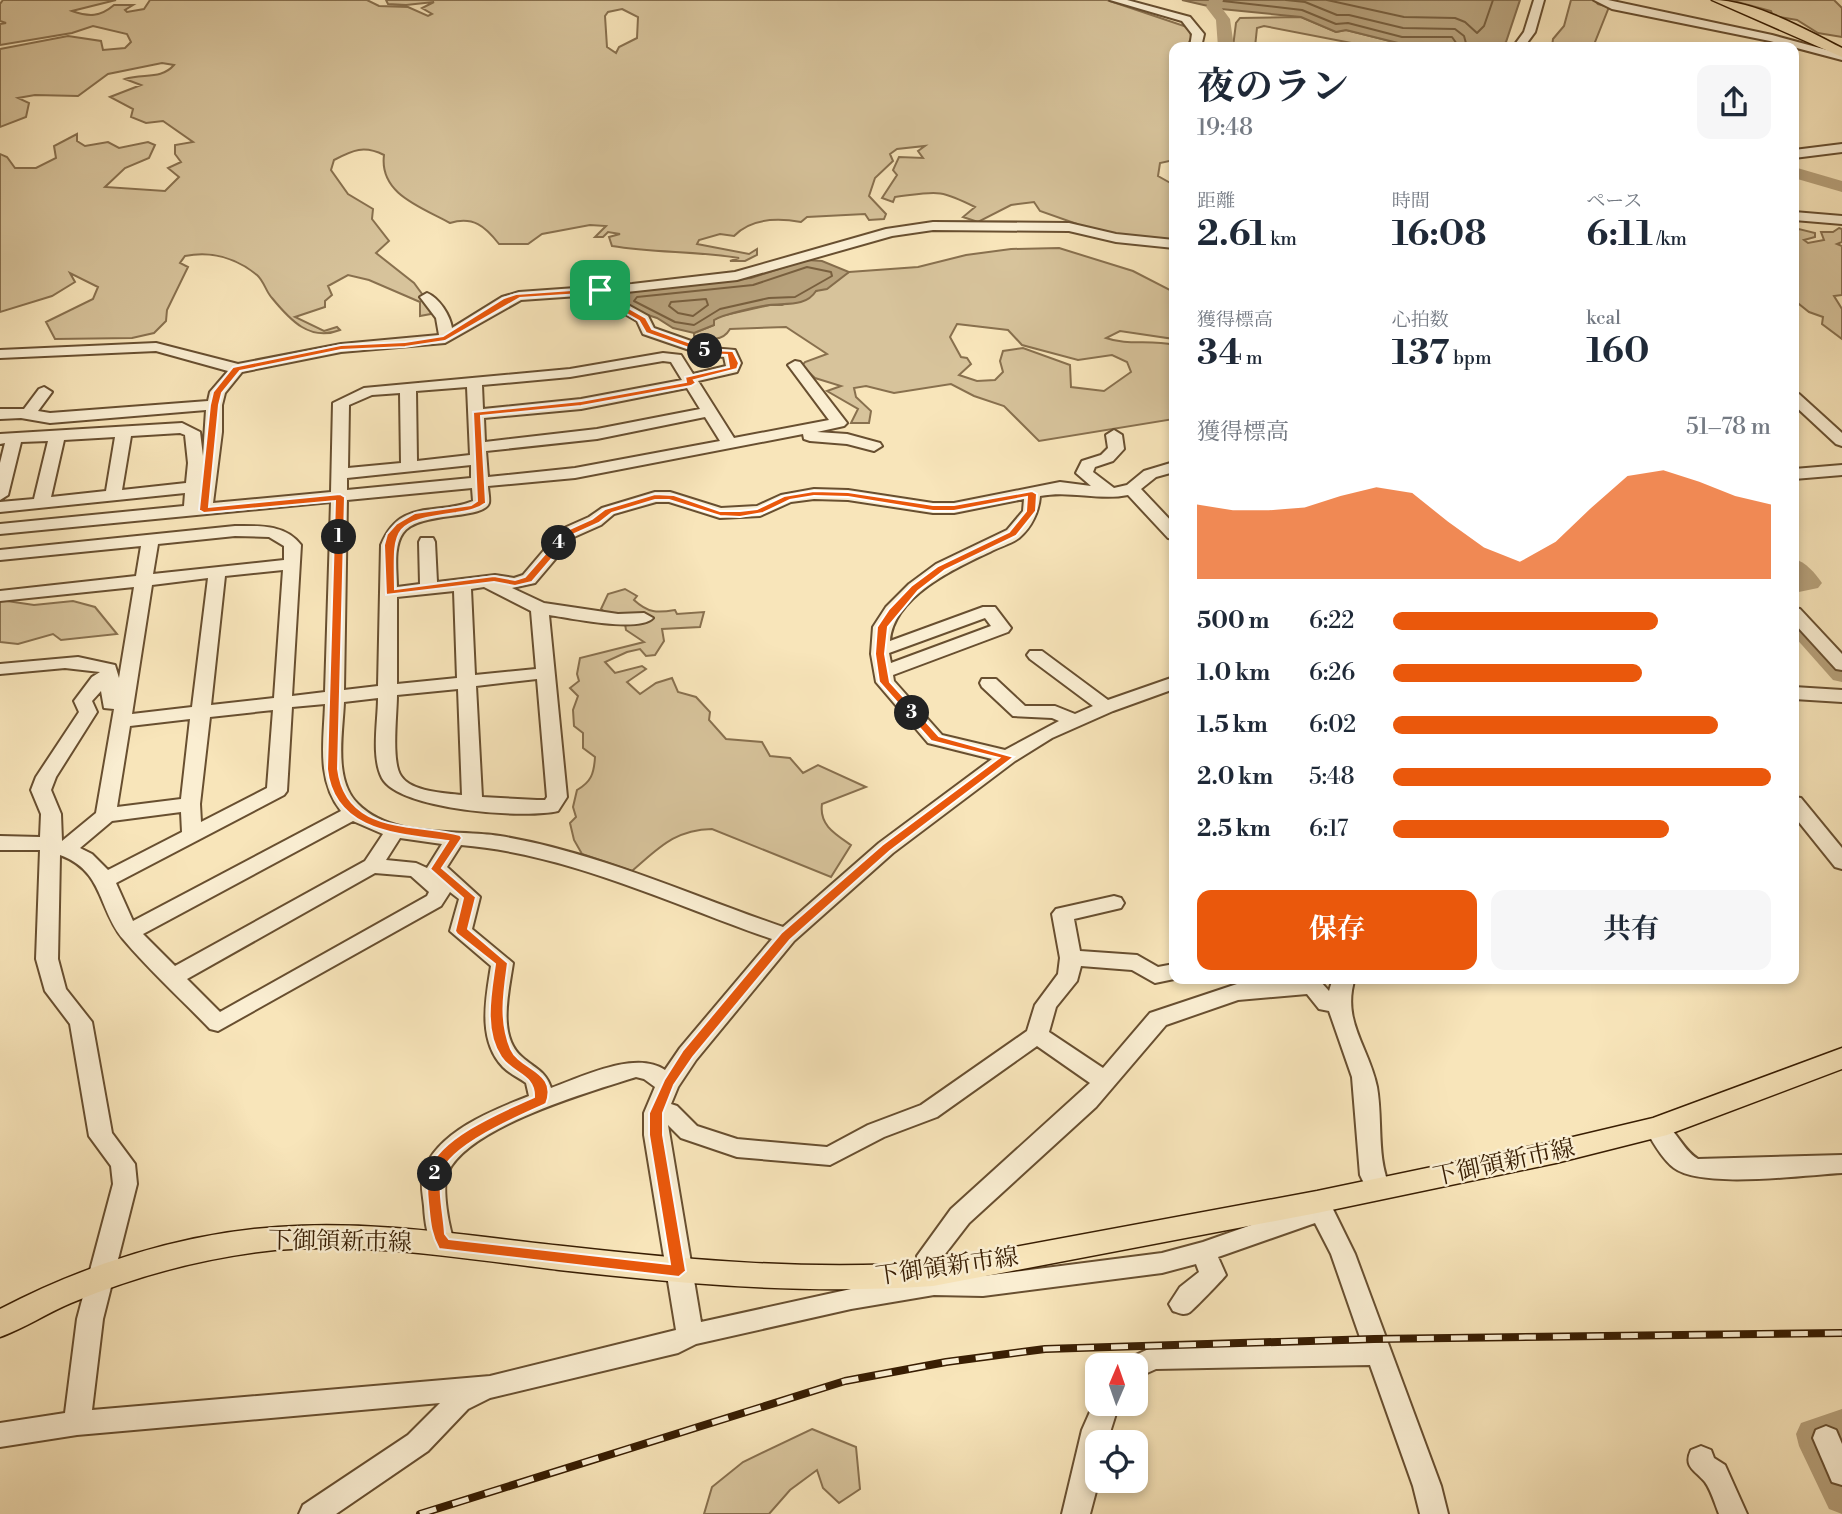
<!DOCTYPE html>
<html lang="ja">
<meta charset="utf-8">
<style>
:root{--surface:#fff;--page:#f6f6f7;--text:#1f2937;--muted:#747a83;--accent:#ea580c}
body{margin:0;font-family:"Libre Bodoni","Noto Serif JP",serif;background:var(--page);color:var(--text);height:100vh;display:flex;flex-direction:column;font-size:26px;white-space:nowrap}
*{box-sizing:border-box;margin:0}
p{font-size:23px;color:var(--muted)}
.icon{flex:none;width:38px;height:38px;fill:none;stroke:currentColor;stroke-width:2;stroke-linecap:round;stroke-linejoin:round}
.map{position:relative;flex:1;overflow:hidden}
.details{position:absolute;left:1169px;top:42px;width:630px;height:942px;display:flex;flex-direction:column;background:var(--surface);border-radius:14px;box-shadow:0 4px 10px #0003}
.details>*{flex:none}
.needle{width:46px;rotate:2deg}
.buttons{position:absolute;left:1085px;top:1353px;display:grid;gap:14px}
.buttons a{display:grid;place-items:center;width:63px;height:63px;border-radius:14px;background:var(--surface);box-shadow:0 4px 10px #0003;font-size:35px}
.pin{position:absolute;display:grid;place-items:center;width:60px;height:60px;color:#fff;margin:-30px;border-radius:14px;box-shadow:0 4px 10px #0006}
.km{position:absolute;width:35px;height:35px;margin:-18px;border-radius:50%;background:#222;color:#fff;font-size:19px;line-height:35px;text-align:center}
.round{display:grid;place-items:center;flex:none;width:74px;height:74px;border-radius:14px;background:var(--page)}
.overview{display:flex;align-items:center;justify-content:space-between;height:119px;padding:0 28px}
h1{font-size:38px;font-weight:700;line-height:52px}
.metrics{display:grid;grid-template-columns:repeat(3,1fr);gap:10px;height:119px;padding:7px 28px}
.metrics div{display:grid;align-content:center}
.metrics b{font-size:35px;font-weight:700}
.metrics small{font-size:19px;font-weight:400}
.metrics p{font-size:19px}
.chart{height:196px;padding:14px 28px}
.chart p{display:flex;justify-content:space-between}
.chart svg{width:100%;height:126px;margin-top:7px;fill:var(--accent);opacity:.7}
.action{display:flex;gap:14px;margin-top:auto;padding:14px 28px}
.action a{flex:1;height:80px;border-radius:14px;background:var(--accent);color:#fff;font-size:28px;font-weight:700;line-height:80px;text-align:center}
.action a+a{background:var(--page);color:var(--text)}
ul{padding:0 28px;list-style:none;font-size:23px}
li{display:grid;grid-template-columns:112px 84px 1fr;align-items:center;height:52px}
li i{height:18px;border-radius:9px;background:var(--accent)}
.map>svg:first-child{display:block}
.green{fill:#d7c39b;stroke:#88704e;stroke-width:2;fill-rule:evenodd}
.water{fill:#b7a17b;stroke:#846c4b;stroke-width:2}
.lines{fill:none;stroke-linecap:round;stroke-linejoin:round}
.shore{stroke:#785f3e;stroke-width:2}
.river{fill:#b7a17b;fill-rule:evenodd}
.minor-casing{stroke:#684f30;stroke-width:4}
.major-casing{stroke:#381d02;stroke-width:3}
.minor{fill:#faeed2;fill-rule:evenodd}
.major{fill:#f8e5ba;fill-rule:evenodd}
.rail-casing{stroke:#381d02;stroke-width:8}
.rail{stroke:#faeed2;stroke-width:5;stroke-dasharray:17;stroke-linecap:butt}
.route{fill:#ea580c;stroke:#fff;stroke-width:2;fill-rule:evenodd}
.labels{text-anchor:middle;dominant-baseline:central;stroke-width:5;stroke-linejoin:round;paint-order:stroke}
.near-street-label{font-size:24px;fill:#381d02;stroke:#faeed2}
</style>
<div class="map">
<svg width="1842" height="1514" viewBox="0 0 1842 1514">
<rect width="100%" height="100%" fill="#f8e5ba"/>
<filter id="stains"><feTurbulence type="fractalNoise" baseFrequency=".00286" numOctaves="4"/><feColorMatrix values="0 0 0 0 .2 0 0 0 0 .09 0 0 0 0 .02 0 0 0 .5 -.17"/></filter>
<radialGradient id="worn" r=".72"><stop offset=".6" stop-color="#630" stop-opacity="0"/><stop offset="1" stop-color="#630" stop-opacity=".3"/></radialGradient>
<g class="green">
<path d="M3 0H116L72 11C89 17 100 17 114 5H133L125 10 127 12 144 9 150 0H367L379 6 408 7 428 16 432 14 422 8 434 2 406 5 388 4 386 0H1107L1190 28 1191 38 1187 47H1174V160L1160 163 1158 176 1174 185V243L1105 236 1077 229V224L1040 211 1034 202 1011 205 978 222 963 217 975 207C937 188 936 192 895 197L893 202 882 198 897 175 893 170 899 157 923 158 918 151 925 146 897 149 890 154 893 161 875 178 869 196 886 214 884 219 869 220 865 214 807 217 801 222C778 218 751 218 734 236L720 234 699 240 697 244 749 254 757 249V255L745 261H730L739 258C696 251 654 253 612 246L609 237 620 234 608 232 603 237H595L606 226 590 225 542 234 528 244H499C485 226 473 216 450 223 421 207 379 194 384 155 364 145 353 150 334 160L331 170 348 194 373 209 372 219 389 241 376 253 414 283 436 313 420 316V302L369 280 348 275 328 286 332 295 325 301V307L295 317 324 331 337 327 340 330C310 342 290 320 272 298 266 292 264 281 257 275 236 258 211 251 185 256L180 263 188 267 167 310 166 321 154 333 132 338 55 339 46 322 93 299 98 287 70 273 75 282 52 296 0 312V154L7 157 15 168H36L56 158 54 146 77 134V141L85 146 108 142 119 148 148 142 155 145 149 158 125 168 105 187 165 191 179 177 168 168 181 162 175 154V145L193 142 163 121 146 123 131 117 133 109 110 97 141 85 125 79C143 73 161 80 174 65L162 63 108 74 78 96 35 95 18 98 29 103 26 117 0 127V49L68 36 101 41 103 50 125 48 131 42 127 34 93 26 72 33 0 45V24L6 23 0 21V4ZM622 9 638 17 637 38 619 47 616 53 607 47 605 16 608 12Z"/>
<polygon points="1571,0 1594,0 1598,4 1609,7 1593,47 1552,47 1553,39 1564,26"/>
<polygon points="1730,0 1834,0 1842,8 1842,37 1818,33 1797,20 1773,16 1771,11"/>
<polygon points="1301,17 1336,32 1346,30 1402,44 1431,43 1472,47 1429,45 1372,47 1264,26 1257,28 1255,47 1233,47 1236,23 1240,18"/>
<polygon points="1839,228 1842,229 1842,242 1837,244 1842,246 1842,295 1834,296 1842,309 1842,339 1822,324 1823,317 1809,312 1794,300 1794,235 1799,229 1815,233 1815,237 1804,240 1808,243 1824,240 1821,232 1833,232"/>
<path d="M1059 248 1133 271 1174 292V339L1120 331 1106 338C1128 346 1151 339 1174 345V419L1039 441 1004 406 974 396 951 384 894 393 866 386 854 388 856 397 871 411 869 423H851L858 409 827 391 841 386 815 378 802 366 805 362 827 354 786 327 730 329C722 343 708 339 694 336V333L714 325V320L721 316 770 305H782L816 291 849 272 918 267 966 255 1011 249ZM957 324 1008 330 1022 345 1078 360 1112 355 1127 362 1131 372 1104 391 1071 387 1070 365 1023 348 1003 351 1000 361 1003 372 995 380 977 381 959 375 971 364 967 358 961 357 950 337Z"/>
<path d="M625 589 637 596 634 600C648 613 657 613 675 610L677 614 704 612 700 627 662 629 664 641 655 655 646 656 640 649 627 652 605 662 615 673 642 666 646 669 627 682 640 694 656 683 672 678 678 692 696 697 710 712 709 720 726 739 762 742 770 756 790 758 803 773 818 765 866 787 822 804C819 825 835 834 851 845L831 877 712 829C674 830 659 848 632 871L582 854 574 840 570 823 576 817 573 807 577 790C591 782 594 774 595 757L583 748V733L574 726 573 710 578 696 570 688 579 681 577 674 580 658 644 642 626 630 624 618 611 617 601 609 608 594Z"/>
<polygon points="0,600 34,605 73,601 95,607 117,634 61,640 53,634 18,644 0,642"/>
<polygon points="812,1429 856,1447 860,1489 839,1503 823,1488 817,1470 790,1490 769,1514 704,1514 712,1487 743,1462"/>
</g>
<g class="water">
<polygon points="1182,0 1520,0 1506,42 1498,47 1472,47 1431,43 1402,44 1346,30 1336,32 1301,17 1221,9"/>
<path d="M807 260 822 261 849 272 827 289 816 291C806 307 786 303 769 305 756 307 724 314 714 320V325L694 333 673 328 657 318 635 311 604 295 610 292 751 278Z"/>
</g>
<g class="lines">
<g class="shore">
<polyline points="1214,0 1302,10 1336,24 1348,23 1402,37 1452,37 1459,47"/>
<polyline points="1286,0 1305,2 1337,15 1349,15 1403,28 1455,29 1464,36 1467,47"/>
<polyline points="1327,0 1404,17 1455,18 1465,22 1477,33 1484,26 1493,0"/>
<polygon points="807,267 831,272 832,276 795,297 769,298 720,309 694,325 675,322 634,301 637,297 753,285"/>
<polygon points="706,299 708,305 693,316 678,313 669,306 671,302"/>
</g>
<g class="river">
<polygon points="1209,0 1223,0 1221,7 1230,19 1234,47 1218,47 1216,20 1206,7"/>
<polygon points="1794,167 1842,181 1842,192 1794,178"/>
<path d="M1794 559C1806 562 1815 573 1822 583L1818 588 1794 593Z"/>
<polygon points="1794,615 1803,617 1842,660 1842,682 1833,680 1794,636"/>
<polygon points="1842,1409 1842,1441 1835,1443 1842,1459 1842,1514 1829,1509 1799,1446 1796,1434 1801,1423"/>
</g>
<g class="minor-casing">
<g id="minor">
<polygon points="1110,0 1127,0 1190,17 1204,34 1201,47 1190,47 1192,34 1182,21"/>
<polygon points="1534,0 1544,0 1535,32 1524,47 1513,47 1524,32"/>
<polygon points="1594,0 1608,0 1772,35 1842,54 1842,60 1770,41 1612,9"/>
<polygon points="1842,144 1842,152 1794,158 1794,150"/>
<polygon points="1794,212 1842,216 1842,224 1794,220"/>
<path d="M933 222 1069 223 1116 234 1174 240V248L1116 242 1069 231 933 230 892 236 737 280 608 294 648 316 654 328 711 348 735 350 741 363 737 372 698 381 734 438 829 420 788 365 795 361 800 362 847 423 844 426 817 432 847 434 880 443 882 446 874 451 847 444 810 441 804 439 803 434 575 478 488 486C488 490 490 499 489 503 484 520 418 511 403 533 393 547 397 570 397 587L420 584 419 542 421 538H433L435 542 437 582 495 575 514 578 523 575 562 529 589 517 602 508 655 492H670L721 508 757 506 781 495 814 489 848 490 933 503H954L1060 482 1091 486 1076 473 1082 461 1101 455 1108 448 1106 435 1114 430 1122 435 1124 449 1113 461 1095 467 1093 472 1114 488 1127 485 1144 471 1174 462V472L1156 477 1141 489 1174 524V539L1168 538 1128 495C1099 501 1070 490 1040 496 1039 511 1032 527 1019 538 1011 544 999 547 990 552 955 568 893 597 890 641L983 607H995L1011 628 1008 632 893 675 894 681 942 735 1005 750 1059 721 1052 718 1013 716 982 687 980 683 982 679H996L1025 706H1055L1075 714 1093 706 1030 659 1027 655 1030 651H1042L1108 700 1174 677V689L1113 711 1052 738 1015 761 893 853 794 941 696 1060 678 1087 671 1104 677 1106 697 1126 737 1139 827 1147 868 1125 921 1105 1027 1031 1035 1005 1058 974 1060 958 1052 914 1056 909 1114 896 1121 898 1124 903 1121 908 1074 919 1080 951 1137 955 1158 967 1174 964V978H1179L1155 983 1132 970 1081 966 1077 981 1056 1007 1049 1032 1103 1068 1150 1013 1237 984 1312 978 1320 981 1329 991 1333 978H1355C1341 1021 1369 1047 1377 1087 1383 1121 1376 1159 1391 1189L1388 1196 1379 1198 1370 1196 1360 1175 1352 1077 1329 1011 1319 1009 1307 994 1238 1000 1166 1025 1096 1107 969 1223 942 1258 945 1275 983 1276 1162 1253 1203 1242 1300 1208C1308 1197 1311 1191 1326 1195L1355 1254 1441 1486 1448 1514H1420L1413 1486 1370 1365 1156 1369 1136 1378V1365H1124L1127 1359 1153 1347 1362 1343 1331 1254 1315 1223 1218 1257 1226 1275C1223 1279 1194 1309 1190 1312 1184 1316 1179 1313 1173 1311L1169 1304 1180 1287 1199 1272 1196 1264 1162 1273 983 1296 934 1295 851 1309 696 1344 678 1353 490 1398 468 1409 428 1451 336 1514H299L303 1505 408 1435 440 1403 77 1435 0 1447V1423L65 1413 77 1319 113 1184 111 1166 89 1136 70 1024 45 991 36 959 40 850H0V836L40 837 41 814 31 790 36 777 79 712 74 701 92 677 100 672 65 668 0 674V664L78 657 115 665 119 678 134 587 0 601V591L136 576 141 546 0 560V550L235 526C259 526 285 524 301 545L292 696 325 692 331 502 0 534V524L184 506 185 493 0 512V502L34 499 48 441 21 442 8 495 0 500V463L5 443 0 444V434L182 423 200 432 203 456 206 410 50 423 21 418 0 419V409H24L39 389 44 387 52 392 38 411 50 413 208 401 210 392 228 371 156 351 0 358V350L156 343 238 364 341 344 439 335 436 318 420 297 427 293C439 298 450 315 452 328L502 297 519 292 632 284 735 272 886 229ZM593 295 637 321 643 334 704 355 724 357 726 366 693 374 681 355 663 353 570 369 364 388 333 403 331 492 213 503 222 432V405L225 393 242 372 341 352 445 343 521 300ZM663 361 671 362 682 380 581 399 483 409 482 385 570 377ZM467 387 470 455 417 461 416 391ZM687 388 700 409 597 429 485 442 484 418 581 409ZM400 393 401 463 348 468 349 405 372 395ZM705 417 720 441 575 468 488 477 486 451 597 439ZM180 433 185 435 188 463 186 483 122 490 131 436ZM115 437 106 491 51 497 64 440ZM471 465V478L347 490V478ZM472 488 473 501C435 516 400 498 381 545L378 686 344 690 347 500ZM814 499 848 500 933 513H954L1024 499 1023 511 1007 530 936 564 909 584 886 607 873 627 871 654 876 682 928 743 992 759 879 843 783 927C690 895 597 852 500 836 455 829 393 839 358 804 333 780 343 732 344 702L378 698C378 721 371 757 382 778 399 810 525 819 558 811L567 797 549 615C570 618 639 633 653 618L644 613 618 614 544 603 512 588 535 583 574 537 601 525 614 514 656 502H669L720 518 760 516 791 502ZM235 536 269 537 284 546V560L153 574 158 544ZM283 570 274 698 211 705 225 576ZM208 578 192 707 132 714 152 585ZM484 587 531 611 536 669 475 675 471 589ZM454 591 457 678 397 684V597ZM985 618 991 626 891 663 889 653ZM537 679 547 797 545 800H537L482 797 476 686ZM458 689 462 795C445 793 411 792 401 776 391 762 397 714 397 695ZM101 691 104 708 114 709 96 813 62 841 61 814 51 790 56 777 97 712 92 701ZM325 704C324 740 316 780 341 811L133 921 116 883 284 795 287 791 292 707ZM273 710 267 788 201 822 200 804 210 717ZM190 719 181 799 117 807 130 726ZM181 812 182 832 108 870 92 854 80 848 112 821ZM353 821 383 834 365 861 175 966 143 934ZM400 838 442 844 427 868 416 863 386 860ZM461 845C569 854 671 904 772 939L680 1048 665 1070C636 1050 582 1077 551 1088 546 1071 534 1068 522 1057 497 1036 509 991 513 963L472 929 480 897 447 867ZM60 855C104 871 98 909 123 939 150 971 181 999 210 1029L218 1031 441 906 450 892 459 899 450 931 491 966C486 998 477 1040 503 1067 510 1074 519 1078 526 1083L529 1096C493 1110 436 1132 423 1173 420 1184 423 1195 424 1206 425 1223 427 1236 435 1252L444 1255 453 1252 456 1245C449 1232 441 1186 448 1172 470 1126 589 1092 636 1077L644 1079 655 1087 644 1113V1135L676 1330 490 1376 92 1410 103 1319 137 1184 135 1164 112 1133 92 1022 66 989 58 959ZM375 873 411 876 429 892 427 896 220 1012 187 979ZM1037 1046 1090 1083 951 1209 917 1256 920 1277 851 1289 701 1322 668 1125 681 1138 737 1157 830 1165 884 1137 937 1117Z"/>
<polygon points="1794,392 1799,394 1842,433 1842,446 1836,444 1794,405"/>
<polygon points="1842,465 1842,475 1794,479 1794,469"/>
<polygon points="1794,608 1800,609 1842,654 1842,670 1836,669 1794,623"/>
<polygon points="1794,687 1842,690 1842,702 1794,699"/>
<polygon points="1794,797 1801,798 1842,848 1842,869 1835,867 1794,816"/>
<path d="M1657 1119C1675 1125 1681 1149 1698 1159L1842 1155V1173C1805 1175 1702 1189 1674 1168 1662 1159 1652 1141 1645 1128L1649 1122Z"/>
<polygon points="1097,1396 1097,1404 1119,1404 1107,1442 1097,1442 1097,1480 1099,1480 1090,1514 1062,1514 1082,1430"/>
<polygon points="1826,1426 1836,1430 1842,1444 1842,1485 1832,1482 1813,1438 1816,1430"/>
<path d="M1701 1446 1711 1450 1714 1458 1725 1465 1747 1514H1719C1715 1504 1711 1490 1705 1482 1695 1470 1683 1467 1691 1450Z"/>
</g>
</g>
<g class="major-casing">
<g id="major">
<path d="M1712 0C1753 0 1805 29 1842 48V57Z"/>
<path d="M1842 1048V1069L1667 1135 1556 1163 1317 1213 933 1286C807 1295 684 1284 559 1270 466 1259 369 1242 275 1250 206 1257 136 1276 71 1303 47 1313 25 1328 0 1337V1309C84 1265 183 1233 278 1227 373 1220 469 1236 563 1246 687 1260 809 1271 933 1262L1317 1191 1556 1141 1653 1118Z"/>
</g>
</g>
<use href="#minor" class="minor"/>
<use href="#major" class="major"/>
<g class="rail-casing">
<polyline id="rail" points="420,1514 845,1381 946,1362 1045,1349 1374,1339 1842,1333"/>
</g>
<use href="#rail" class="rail"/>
</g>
<path class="route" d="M600 288 604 294 646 318 652 329 710 350 733 351 739 363 737 369 694 380 696 383 691 386 581 406 481 416 486 503C477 510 468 511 456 513 391 522 394 527 395 589L494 576 515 580 525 577 565 531 592 519 605 509 655 494 674 495 720 511H740L757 509 784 496 814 491 848 492 933 505H954L1032 491 1037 494 1036 511 1016 536 945 570 918 591 888 627 885 654 890 682 939 736 1014 757 890 851 790 940 693 1057 674 1085 663 1113V1135L686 1271 679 1277 439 1249C430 1233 430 1220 428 1202 427 1192 426 1180 429 1170 439 1137 505 1110 534 1097 535 1074 512 1074 501 1057 483 1030 491 993 495 964L457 934 455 931 463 898 430 869 448 841C398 834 334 832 327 769L335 501 204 513 199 510 210 405 213 392 233 367 341 345 405 342 443 336 504 298 516 294ZM596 293 597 297 639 321 646 333 706 354 727 355 729 367 685 377 686 382 581 401 473 412 477 501 471 505 415 513 396 524 387 534 384 545 386 595 494 582 515 586 532 582 572 535 599 523 612 513 655 500H669L720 516 740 517 763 513 790 500 814 496 848 497 933 511H954L1027 497 1026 511 1009 532 938 566 911 586 889 609 877 627 875 654 879 682 931 741 999 758 882 845 781 933 683 1050 664 1080 649 1113V1135L670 1264 449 1239 445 1234C444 1215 438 1192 442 1173 449 1146 521 1115 546 1104 559 1071 520 1070 511 1049 499 1021 504 992 508 963L468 929 476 897 442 868 462 838 460 835C413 823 346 834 338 769L345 497 340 494 209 507 219 405 222 393 240 371 341 350 405 347 445 341 520 298Z"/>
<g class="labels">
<g class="near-street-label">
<text transform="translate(1504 1163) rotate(-12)">下御領新市線</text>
<text transform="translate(340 1242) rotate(1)">下御領新市線</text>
<text transform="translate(947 1267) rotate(-8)">下御領新市線</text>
</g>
</g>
<rect width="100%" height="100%" filter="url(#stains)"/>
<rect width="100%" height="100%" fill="url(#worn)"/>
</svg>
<div class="buttons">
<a><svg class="needle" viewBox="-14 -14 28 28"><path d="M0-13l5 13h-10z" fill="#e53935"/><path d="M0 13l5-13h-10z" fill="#747a83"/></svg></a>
<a><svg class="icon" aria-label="locate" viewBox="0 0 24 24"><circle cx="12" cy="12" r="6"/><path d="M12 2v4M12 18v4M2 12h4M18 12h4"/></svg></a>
</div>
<div class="pin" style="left:600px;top:290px;background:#1e9e55"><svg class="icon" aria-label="arrive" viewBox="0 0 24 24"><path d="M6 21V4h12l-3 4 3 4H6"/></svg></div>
<b class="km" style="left:339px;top:537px">1</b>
<b class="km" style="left:435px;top:1174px">2</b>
<b class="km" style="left:912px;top:713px">3</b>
<b class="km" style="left:559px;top:543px">4</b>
<b class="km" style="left:705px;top:351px">5</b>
<section class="details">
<div class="overview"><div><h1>夜のラン</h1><p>19:48</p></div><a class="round"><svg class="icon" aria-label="share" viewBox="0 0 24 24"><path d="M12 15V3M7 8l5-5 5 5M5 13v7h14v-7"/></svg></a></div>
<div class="metrics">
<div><p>距離</p><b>2.61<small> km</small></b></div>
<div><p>時間</p><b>16:08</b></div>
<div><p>ペース</p><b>6:11<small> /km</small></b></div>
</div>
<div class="metrics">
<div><p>獲得標高</p><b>34<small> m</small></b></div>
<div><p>心拍数</p><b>137<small> bpm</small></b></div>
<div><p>kcal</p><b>160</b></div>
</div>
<div class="chart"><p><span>獲得標高</span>51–78 m</p>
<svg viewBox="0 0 160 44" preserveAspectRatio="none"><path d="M0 44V18L10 20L20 20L30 19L40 15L50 12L60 14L70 24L80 33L90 38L100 31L110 19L120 8L130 6L140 10L150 15L160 18V44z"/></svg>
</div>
<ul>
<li><b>500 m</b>6:22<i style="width:70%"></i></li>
<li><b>1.0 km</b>6:26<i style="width:66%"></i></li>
<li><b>1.5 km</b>6:02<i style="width:86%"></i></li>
<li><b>2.0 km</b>5:48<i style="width:100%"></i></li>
<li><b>2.5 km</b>6:17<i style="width:73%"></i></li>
</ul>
<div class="action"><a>保存</a><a>共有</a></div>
</section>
</div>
